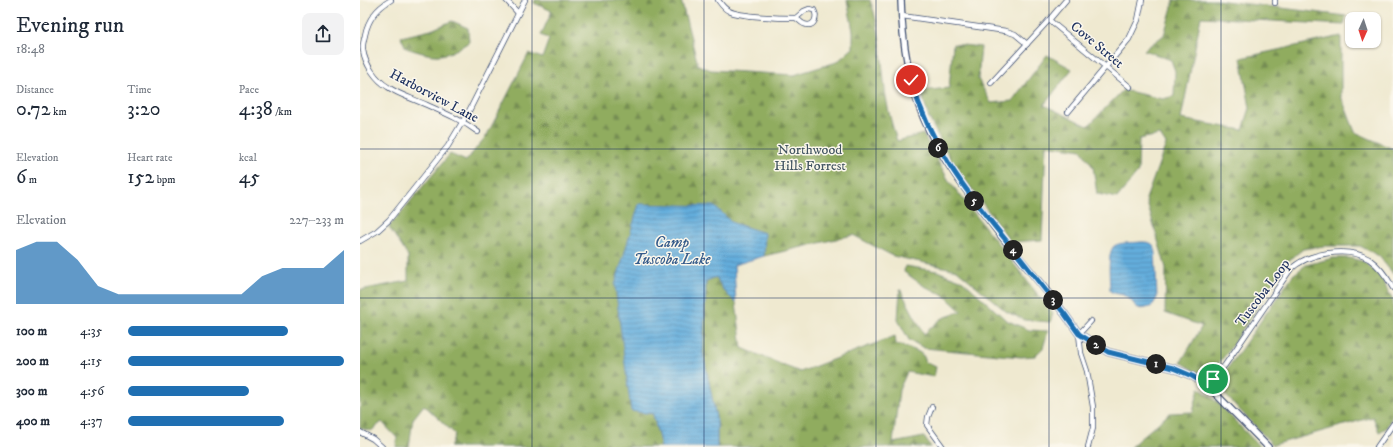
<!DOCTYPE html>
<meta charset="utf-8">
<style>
:root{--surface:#fff;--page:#f2f2f3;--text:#1f2937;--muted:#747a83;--accent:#1f6fb2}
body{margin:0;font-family:"IM FELL DW Pica",serif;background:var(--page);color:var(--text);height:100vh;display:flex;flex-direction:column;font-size:15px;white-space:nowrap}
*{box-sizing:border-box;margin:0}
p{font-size:13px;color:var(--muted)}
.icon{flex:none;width:22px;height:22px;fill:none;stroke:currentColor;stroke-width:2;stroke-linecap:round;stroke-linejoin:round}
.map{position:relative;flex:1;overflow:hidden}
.details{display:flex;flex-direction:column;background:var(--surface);width:360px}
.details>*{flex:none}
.needle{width:26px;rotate:183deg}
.buttons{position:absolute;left:985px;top:12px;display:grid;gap:8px}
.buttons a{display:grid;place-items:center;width:36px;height:36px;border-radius:8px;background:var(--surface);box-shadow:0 1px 3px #0004;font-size:20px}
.pin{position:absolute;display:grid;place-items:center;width:34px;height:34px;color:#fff;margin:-17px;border:2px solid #fff;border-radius:50%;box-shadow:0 1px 4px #0007}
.km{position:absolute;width:20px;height:20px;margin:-10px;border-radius:50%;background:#222;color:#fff;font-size:11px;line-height:20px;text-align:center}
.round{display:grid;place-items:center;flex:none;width:42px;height:42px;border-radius:8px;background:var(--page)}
.summary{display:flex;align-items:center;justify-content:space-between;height:68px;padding:0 16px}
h1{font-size:22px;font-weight:600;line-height:30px}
.figures{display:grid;grid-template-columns:repeat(3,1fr);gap:6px;height:68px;padding:4px 16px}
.figures div{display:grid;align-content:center}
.figures b{font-size:20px;font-weight:600}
.figures small{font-size:11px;font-weight:400}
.figures p{font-size:11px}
.chart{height:112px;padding:8px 16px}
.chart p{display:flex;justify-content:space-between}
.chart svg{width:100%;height:72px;margin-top:4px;fill:var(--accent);opacity:.7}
ul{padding:0 16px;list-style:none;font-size:13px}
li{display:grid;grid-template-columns:64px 48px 1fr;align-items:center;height:30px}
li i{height:10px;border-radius:5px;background:var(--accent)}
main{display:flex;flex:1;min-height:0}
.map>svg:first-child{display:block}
.forest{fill:url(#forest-firs);stroke:#566e5e}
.water{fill:url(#water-rules);stroke:#406e9d}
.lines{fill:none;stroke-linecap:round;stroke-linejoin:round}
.minor-casing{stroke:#3b4b6f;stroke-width:6}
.tertiary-casing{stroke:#3b4b6f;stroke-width:8}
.minor{stroke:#fff;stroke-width:4.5}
.tertiary{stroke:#fff;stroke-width:5.5}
.route-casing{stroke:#fff;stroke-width:8}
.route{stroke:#1f6fb2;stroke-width:5}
.grid{fill:none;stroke:#1b2f5e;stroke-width:1;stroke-opacity:0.55}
.labels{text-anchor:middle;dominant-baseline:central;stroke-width:3;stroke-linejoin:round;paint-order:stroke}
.street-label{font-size:14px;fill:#1b2f5e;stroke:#fbf7ec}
.park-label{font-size:14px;fill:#425561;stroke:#fbf7ec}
.water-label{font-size:15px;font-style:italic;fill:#355b8a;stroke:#fbf7ec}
</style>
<main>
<section class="details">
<div class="summary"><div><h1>Evening run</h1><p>18:48</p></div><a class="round"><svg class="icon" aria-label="share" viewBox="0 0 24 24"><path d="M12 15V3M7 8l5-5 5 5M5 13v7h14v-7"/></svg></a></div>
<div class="figures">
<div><p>Distance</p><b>0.72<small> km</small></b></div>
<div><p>Time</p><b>3:20</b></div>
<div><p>Pace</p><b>4:38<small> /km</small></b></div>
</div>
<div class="figures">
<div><p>Elevation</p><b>6<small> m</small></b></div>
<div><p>Heart rate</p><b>152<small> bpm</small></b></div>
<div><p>kcal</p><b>45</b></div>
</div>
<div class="chart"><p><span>Elevation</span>227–233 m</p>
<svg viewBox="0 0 160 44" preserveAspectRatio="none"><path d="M0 44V11L10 6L20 6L30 17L40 33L50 38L60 38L70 38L80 38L90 38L100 38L110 38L120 27L130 22L140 22L150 22L160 11V44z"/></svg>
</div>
<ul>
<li><b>100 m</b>4:35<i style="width:74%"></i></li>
<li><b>200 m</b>4:15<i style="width:100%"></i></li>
<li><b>300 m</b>4:56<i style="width:56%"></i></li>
<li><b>400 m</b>4:37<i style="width:72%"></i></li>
</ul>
</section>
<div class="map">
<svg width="1033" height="447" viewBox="0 0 1033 447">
<defs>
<pattern id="forest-firs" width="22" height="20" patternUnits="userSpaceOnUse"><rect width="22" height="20" fill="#90ac5f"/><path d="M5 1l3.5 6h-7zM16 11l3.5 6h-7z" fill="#758c52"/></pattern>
<pattern id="water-rules" width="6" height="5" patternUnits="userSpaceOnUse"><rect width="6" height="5" fill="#64addc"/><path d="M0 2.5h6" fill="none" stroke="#528db6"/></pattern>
</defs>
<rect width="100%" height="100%" fill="#fbf7ec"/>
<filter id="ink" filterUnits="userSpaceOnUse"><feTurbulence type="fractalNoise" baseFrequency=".025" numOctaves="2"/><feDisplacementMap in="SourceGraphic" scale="8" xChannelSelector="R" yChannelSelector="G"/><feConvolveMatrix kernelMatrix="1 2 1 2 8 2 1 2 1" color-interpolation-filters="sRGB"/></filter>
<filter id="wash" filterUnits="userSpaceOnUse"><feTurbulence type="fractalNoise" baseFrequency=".012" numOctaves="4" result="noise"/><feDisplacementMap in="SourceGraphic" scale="16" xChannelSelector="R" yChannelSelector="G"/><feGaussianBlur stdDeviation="0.9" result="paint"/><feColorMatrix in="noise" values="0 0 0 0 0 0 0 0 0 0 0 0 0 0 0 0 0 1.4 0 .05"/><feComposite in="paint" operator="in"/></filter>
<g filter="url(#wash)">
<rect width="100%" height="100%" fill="#efe9d0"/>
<g class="forest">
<path d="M175 0H321L338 65 351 70 434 75 477 62 493 48V31L487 0H510C522 31 521 64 526 97 528 112 533 127 537 141L563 134 589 181 693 314 690 322 665 320 647 312 597 270 533 256 493 235 404 256V233L373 223 354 206 293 414 301 447H90L95 434 64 405 53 419 49 447H36L37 438 22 422 11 431 0 428V290L48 281V256L29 227 90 154 106 161 127 135 169 53 182 58 189 39 181 35 192 11 174 3Z"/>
<polygon points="814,0 856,0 986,16 984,25 841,17 821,119 883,130 890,108 881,58 981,36 981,96 995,132 1033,149 1033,274 1019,256 1000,246 964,246 943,249 927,262 867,353 852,371 841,375 821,362 842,326 805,313 806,268 786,199 806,144 800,135 779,139 778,172 757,198 737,194 733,167 721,150 686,145 682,240 651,242 592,162 569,118 561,91 589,88 593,44 621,47 618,79 631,103 652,101 687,55 712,69 684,105 728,126 763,90 803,99 814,96 815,71 811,60 784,50 804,35"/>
<path d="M92 21 108 28 109 42C82 60 75 57 46 48L41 37 71 30Z"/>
<polygon points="973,258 990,258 1005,262 1021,278 1033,300 1033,415 1026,428 1019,432 1013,417 913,445 856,385 933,275 946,265"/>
<polygon points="545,266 577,271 603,281 646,320 669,330 688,331 683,348 675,356 661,357 564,348 549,340 538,320 540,289 564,334 581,319 601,311 584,295 564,286 544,272"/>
<path d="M356 277 364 291 376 303 382 348 440 372 535 336 536 344C546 348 566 350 565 362L576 367 574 377 547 372 539 390 533 443 564 437 571 447H357V422L343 353 346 281Z"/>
<polygon points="839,388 857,402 900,447 770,447 810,413 833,412"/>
</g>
<g class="water">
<polygon points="279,204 354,206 373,223 405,233 404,256 374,265 376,303 364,291 356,277 346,281 343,353 357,422 357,447 301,447 293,414 271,411 255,285"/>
<path d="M781 242C786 242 793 242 795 248L797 298 792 306C773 314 777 302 765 296 760 293 757 295 750 291 750 281 746 248 756 245 763 242 773 243 781 242Z"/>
</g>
</g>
<g filter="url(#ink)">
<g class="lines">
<g class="minor-casing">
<g id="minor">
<path d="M31 0C17 8 8 19 5 35 4 40 2 46 3 50 5 64 16 80 28 87 39 95 54 99 67 105 85 113 102 120 118 132"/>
<polyline points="146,0 158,13"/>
<path d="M358 0C361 4 364 9 369 11 380 17 423 18 436 18"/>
<polyline points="915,3 915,0"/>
<path d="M449 9 454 10C458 18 454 28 444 24 441 23 439 20 436 18L444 11Z"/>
<polyline points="542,16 646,31 655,34 667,44"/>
<polyline points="689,20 770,87"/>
<polyline points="631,83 689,20 706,0"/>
<polyline points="708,112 769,39 778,20 782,0"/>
<polyline points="0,241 17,231 29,220 88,146 109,111 165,0"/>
<path d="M847 385 865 365 930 270C947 253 987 246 1009 259 1019 266 1027 277 1033 288"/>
<polyline points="572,407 568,417 567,425 583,447"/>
<polyline points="0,432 13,439 22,447"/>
<polyline points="728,447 733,428 733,407 727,371 721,353 719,334 731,321"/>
<polyline points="1017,447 1033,424"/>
</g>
</g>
<g class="tertiary-casing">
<path id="tertiary" d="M541 0C542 40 548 81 564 119 582 161 611 197 639 233 661 260 683 286 704 313L719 334 748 352 813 368 832 376 847 385 908 447"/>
</g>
<use href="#minor" class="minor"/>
<use href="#tertiary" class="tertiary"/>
</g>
</g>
<g class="lines" filter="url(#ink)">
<g class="route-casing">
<path id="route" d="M551 80C570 144 603 188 645 239 665 264 684 289 704 313L719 334 748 352 813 368 832 376 847 385 853 379"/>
</g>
<use href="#route" class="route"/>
</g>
<path class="grid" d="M172 0V447M344 0V447M516 0V447M689 0V447M861 0V447M0 149H1033M0 298H1033"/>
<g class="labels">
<g class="street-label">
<text transform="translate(737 45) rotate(40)">Cove Street</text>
<text transform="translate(74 96) rotate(28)">Harborview Lane</text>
<text transform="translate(903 293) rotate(-53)">Tuscoba Loop</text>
</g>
<g class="park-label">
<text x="450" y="150">Northwood<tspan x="450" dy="16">Hills Forrest</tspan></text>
</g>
<g class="water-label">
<text x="312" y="242">Camp<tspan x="312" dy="17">Tuscoba Lake</tspan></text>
</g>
</g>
</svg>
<div class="buttons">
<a><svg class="needle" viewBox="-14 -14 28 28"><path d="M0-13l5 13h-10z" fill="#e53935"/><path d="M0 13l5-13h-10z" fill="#747a83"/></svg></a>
</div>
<div class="pin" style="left:853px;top:379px;background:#1e9e55"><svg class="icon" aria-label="arrive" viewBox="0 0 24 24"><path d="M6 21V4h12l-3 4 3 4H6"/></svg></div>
<div class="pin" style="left:551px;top:80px;background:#d93025"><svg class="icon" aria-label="check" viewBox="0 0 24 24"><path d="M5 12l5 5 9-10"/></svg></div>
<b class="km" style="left:796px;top:364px">1</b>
<b class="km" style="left:736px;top:345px">2</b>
<b class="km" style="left:693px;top:300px">3</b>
<b class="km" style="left:653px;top:250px">4</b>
<b class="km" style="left:614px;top:201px">5</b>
<b class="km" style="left:578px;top:148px">6</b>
</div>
</main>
